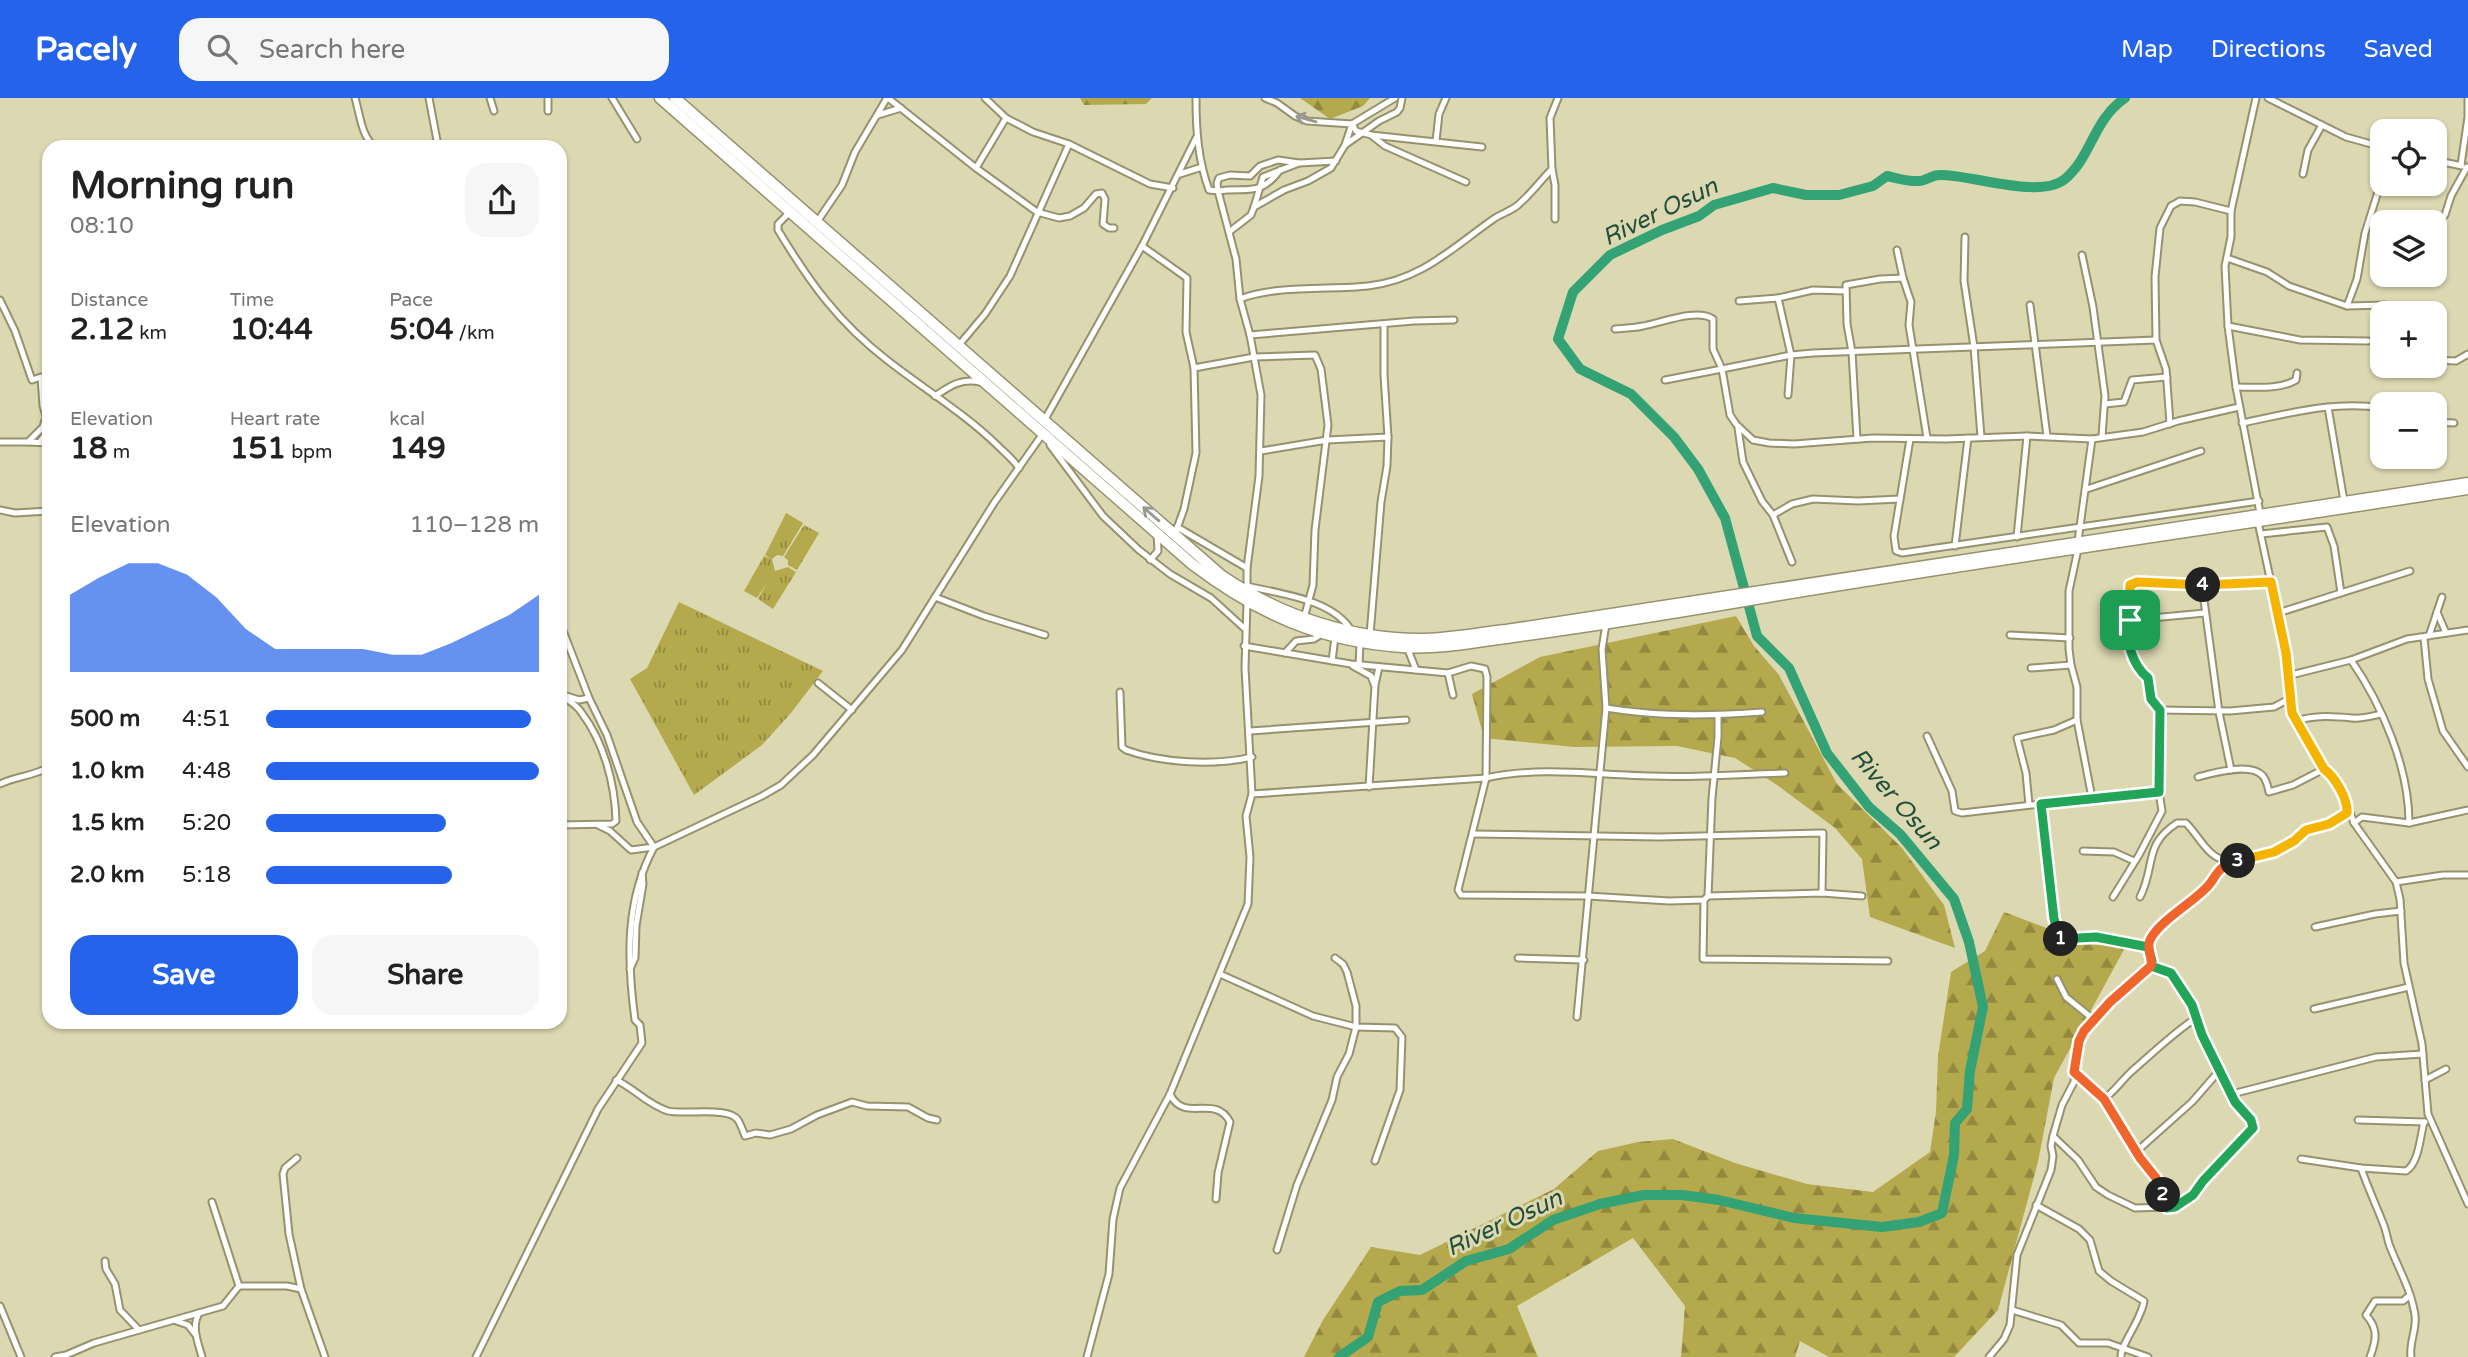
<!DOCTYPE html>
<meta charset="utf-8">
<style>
:root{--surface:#fff;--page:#f6f6f6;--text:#222;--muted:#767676;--accent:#2563eb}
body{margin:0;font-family:"Varela Round",sans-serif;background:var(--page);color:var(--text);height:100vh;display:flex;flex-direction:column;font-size:26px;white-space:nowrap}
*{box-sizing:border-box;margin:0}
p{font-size:23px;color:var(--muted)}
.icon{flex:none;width:38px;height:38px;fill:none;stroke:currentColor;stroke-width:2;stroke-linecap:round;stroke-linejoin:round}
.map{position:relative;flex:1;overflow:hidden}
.details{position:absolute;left:42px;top:42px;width:525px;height:889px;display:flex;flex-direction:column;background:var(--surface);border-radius:21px;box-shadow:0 2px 5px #0004}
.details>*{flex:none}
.controls{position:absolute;left:2370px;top:21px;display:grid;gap:14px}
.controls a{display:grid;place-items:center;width:77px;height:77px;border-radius:14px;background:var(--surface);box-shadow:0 2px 5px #0004;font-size:35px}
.pin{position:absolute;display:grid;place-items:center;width:60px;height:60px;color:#fff;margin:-30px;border-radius:14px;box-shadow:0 4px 10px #0006}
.km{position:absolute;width:35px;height:35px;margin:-18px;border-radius:50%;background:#222;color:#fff;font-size:19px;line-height:35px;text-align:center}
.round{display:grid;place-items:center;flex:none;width:74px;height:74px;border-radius:21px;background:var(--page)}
.headline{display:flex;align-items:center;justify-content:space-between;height:119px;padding:0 28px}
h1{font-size:38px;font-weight:800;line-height:52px}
.metrics{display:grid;grid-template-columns:repeat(3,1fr);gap:10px;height:119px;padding:7px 28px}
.metrics div{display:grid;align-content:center}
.metrics b{font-size:30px;font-weight:800}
.metrics small{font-size:19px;font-weight:400}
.metrics p{font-size:19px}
.chart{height:196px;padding:14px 28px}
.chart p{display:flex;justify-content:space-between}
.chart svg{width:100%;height:126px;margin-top:7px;fill:var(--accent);opacity:.7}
.cta{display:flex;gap:14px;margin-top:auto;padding:14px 28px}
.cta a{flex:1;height:80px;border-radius:21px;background:var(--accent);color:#fff;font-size:28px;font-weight:800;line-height:80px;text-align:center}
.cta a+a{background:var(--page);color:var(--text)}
ul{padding:0 28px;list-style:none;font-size:23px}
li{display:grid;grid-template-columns:112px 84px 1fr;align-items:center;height:52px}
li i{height:18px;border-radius:9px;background:var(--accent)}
header{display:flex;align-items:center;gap:42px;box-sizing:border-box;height:98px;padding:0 35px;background:var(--accent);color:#fff}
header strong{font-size:33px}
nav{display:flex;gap:38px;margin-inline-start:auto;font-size:24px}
.search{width:490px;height:63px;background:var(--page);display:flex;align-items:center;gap:18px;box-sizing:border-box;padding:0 24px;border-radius:21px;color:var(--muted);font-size:26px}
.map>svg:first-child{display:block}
.grass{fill:url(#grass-tufts)}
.forest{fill:url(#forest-firs)}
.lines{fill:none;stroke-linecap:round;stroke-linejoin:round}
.river{stroke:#33a275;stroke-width:10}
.street-casing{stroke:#96926e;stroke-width:9}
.highway-casing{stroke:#96926e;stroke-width:13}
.street{stroke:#fff;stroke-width:5}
.highway{stroke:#fff;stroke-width:10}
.oneway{stroke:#989790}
.split-1-casing{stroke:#fff;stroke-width:14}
.split-2-casing{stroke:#fff;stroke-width:14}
.split-3-casing{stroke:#fff;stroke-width:14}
.split-4-casing{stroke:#fff;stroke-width:14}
.split-5-casing{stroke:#fff;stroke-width:14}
.split-1{stroke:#22a559;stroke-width:9}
.split-2{stroke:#22a559;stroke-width:9}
.split-3{stroke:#f0652b;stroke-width:9}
.split-4{stroke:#f5b400;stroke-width:9}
.split-5{stroke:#f5b400;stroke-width:9}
.labels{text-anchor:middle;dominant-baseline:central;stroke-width:6;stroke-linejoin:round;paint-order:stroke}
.water-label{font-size:24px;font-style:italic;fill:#224e3a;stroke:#dcd8b2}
</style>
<header>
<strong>Pacely</strong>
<div class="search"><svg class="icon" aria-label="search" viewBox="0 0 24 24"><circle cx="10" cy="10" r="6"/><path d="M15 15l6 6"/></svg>Search here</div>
<nav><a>Map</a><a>Directions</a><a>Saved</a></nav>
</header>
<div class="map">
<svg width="2468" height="1259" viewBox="0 0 2468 1259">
<defs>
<pattern id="grass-tufts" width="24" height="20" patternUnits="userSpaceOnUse" patternTransform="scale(1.75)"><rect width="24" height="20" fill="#b5a94d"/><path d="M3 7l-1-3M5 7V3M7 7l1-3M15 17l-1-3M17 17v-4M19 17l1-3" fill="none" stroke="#92893e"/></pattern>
<pattern id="forest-firs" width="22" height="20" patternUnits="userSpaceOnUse" patternTransform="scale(1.75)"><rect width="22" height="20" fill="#b5a94d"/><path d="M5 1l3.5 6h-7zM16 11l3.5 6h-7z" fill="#92893e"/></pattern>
</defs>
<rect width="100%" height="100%" fill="#dcd8b2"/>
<g class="grass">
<polygon points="786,415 803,425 783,458 777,457 772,461 775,473 788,469 796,474 773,511 758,501 767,485 757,500 744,493 764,458 771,461 765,457"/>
<polygon points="804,427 819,435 797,472 788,467 788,462 784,459"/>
<polygon points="679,504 823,573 791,615 762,647 694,697 630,581 647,570"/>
</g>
<g class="forest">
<polygon points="1080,0 1152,0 1146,6 1084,7"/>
<polygon points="1300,0 1370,0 1363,8 1330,21"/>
<polygon points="1736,518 1754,548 1779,577 1837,686 1902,750 1944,807 1955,850 1870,819 1862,761 1835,730 1777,687 1735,660 1677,648 1574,649 1484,640 1472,596 1540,559"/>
<polygon points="2004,814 2049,831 2078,846 2126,848 2054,980 2038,1064 1998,1212 1954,1259 1829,1259 1800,1243 1795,1259 1681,1259 1685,1208 1633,1140 1517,1208 1538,1259 1304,1259 1323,1222 1371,1149 1420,1157 1554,1091 1598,1053 1638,1044 1673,1041 1735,1065 1807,1086 1873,1094 1930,1054 1936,1014 1938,958 1951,874 1985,853"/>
</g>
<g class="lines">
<path class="river" d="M1339 1259 1368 1239 1378 1204 1400 1193 1422 1192 1466 1163 1509 1151 1553 1122 1600 1106 1644 1097H1682L1719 1102 1794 1120 1882 1129 1919 1124 1942 1115 1954 1057 1955 1025 1967 1011 1970 973 1983 909 1969 844 1954 801 1900 736 1869 709 1827 655 1789 570 1757 538 1725 420 1698 371 1674 339 1631 296 1580 271 1558 241 1573 194 1610 157 1662 132 1699 118 1714 107 1773 90 1806 97H1839L1873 88 1887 78C1897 80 1909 84 1919 83 1926 83 1932 77 1939 77 1971 76 2040 102 2065 81 2093 57 2092 23 2125 0"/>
<g class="street-casing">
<g id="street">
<path d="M355 0C360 16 361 38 375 49"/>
<polyline points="429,0 438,48"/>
<polyline points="490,0 494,13"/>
<polyline points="612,0 637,41"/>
<polyline points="888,0 976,70 1037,114 1059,120 1070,118 1084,110 1096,96 1102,95 1105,101 1103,126 1109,130 1114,130"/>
<polyline points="985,0 1006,20 1033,34 1069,46 1150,86 1173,90"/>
<path d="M1196 0C1196 32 1198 62 1209 92L1218 93 1236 161 1240 201 1250 237 1261 297 1259 378 1247 470V492"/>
<polyline points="1265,0 1277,5 1295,18 1307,23 1352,26 1395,0"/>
<polyline points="2256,0 2231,113 2231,139 2225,168 2228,228 2236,289 2260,415"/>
<polyline points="2268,0 2346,39 2382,49"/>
<polyline points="548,13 548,0"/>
<polyline points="878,17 901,10"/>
<polyline points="1352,26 1356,33 1371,37 1482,49"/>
<polyline points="1371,37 1385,48 1466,84"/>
<polyline points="1436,43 1439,16 1446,0"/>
<polyline points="1345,47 1379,23 1397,14 1400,10 1402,0"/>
<polyline points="2434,62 2462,68"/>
<polyline points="2461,67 2468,19 2468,0"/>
<polyline points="976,70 1006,20"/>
<polyline points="1552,71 1555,87 1555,121"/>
<path d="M1280 72C1260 99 1248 89 1218 93L1217 85 1219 80 1230 77 1250 78 1260 68 1278 62 1299 65 1336 63"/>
<polyline points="1180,76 1202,69"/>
<polyline points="2303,76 2308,52 2322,27"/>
<polyline points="1254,109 1263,79 1299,65"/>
<path d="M790 114 778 126V132C810 185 838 224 887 262 924 291 964 315 997 347 1005 355 1013 361 1019 370"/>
<polyline points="817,124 842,87 855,54 887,0"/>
<polyline points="2436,128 2445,117 2451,98 2467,69"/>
<polyline points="1229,134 1251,117 1254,109 1284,92 1308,83 1331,70 1345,47 1352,26"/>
<polyline points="1965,139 1964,183 1974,249 1981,339"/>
<polyline points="1142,148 1187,180 1186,234 1194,270"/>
<polyline points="1897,152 1903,180 1911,204 1909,227 1927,340"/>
<polyline points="2082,157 2093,209 2105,298 2102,338"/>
<polyline points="2227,160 2267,174 2289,188 2347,208 2385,207"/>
<path d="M1240 201C1275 187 1330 192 1368 188 1422 182 1453 149 1495 120 1503 115 1511 113 1518 107 1531 96 1540 83 1552 71L1550 20 1558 0"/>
<polyline points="0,202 15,233 32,282 41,279 43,308 49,327"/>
<polyline points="1739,203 1778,200"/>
<polyline points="2030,207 2047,338"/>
<polyline points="2347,208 2357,181 2365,135 2382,81"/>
<polyline points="1384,227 1384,277 1388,339"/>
<polyline points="2228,228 2300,242 2368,243"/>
<path d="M1615 231C1624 230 1634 230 1643 228 1661 225 1697 210 1713 221V251L1722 271 1665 282"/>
<polyline points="1250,237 1414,223 1454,222"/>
<polyline points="2156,242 1813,255 1791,257 1722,271 1730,317 1736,326 1753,342 1769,345 1794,346 1873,340 1946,341 2027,338 2092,341 2143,334 2178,323 2239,309"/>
<polyline points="959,247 985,216 1010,178 1069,46"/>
<polyline points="2434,262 2456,263 2468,256"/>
<path d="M2236 289C2255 289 2279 292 2296 282L2297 275"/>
<polyline points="1788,297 1791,257 1778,200 1813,192 1846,193"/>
<path d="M935 298C950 288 961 280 980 284"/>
<polyline points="2105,306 2124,304 2132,282 2167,279"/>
<polyline points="2328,309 2344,403"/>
<polyline points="1044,323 1142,148 1196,40"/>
<polyline points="2434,324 2454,325"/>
<path d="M2242 325C2287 316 2335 302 2382 310"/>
<polyline points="2170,326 2166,271 2156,242 2155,179 2160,130 2171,108 2180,103 2195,104 2231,113"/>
<polyline points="1738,330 1743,364 1762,403 1773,417 1792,464"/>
<polyline points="1857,341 1852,254 1847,226 1846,187 1880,181 1903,180"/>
<polyline points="1910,341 1894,438 1896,453 1902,455 2259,403"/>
<polyline points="0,344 28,344 43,329 45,322"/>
<polyline points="28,344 49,345"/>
<polyline points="40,344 49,331"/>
<polyline points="1050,347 1103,418 1139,452 1170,476 1211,500 1244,530"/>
<polyline points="1261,353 1327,342 1388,339 1387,368 1381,404 1370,537"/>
<polyline points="2087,391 2201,353"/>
<polyline points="0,412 15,415 49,413"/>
<polyline points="1773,417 1792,406 1813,401 1858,403 1900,401"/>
<polyline points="2258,424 2286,555 2292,615 2324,671 2330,675 2346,704 2354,725 2396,784 2400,801 2404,865 2422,946 2428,1016 2468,1106"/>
<polyline points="1177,429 1247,470"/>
<polyline points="1175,436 1184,411 1196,355 1194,270 1254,259 1315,257 1321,271 1328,327 1315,432 1313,487 1304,520"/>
<polyline points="2261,436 2327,429 2334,448 2341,495"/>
<polyline points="2017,439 2027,338"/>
<polyline points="2078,443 2092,341"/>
<polyline points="1955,448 1968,340"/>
<polyline points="1150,462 1158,453 1157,436"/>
<polyline points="2202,487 2219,614 2231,672"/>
<path d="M1247 488C1280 496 1332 501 1351 532"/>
<polyline points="935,499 984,518 1045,537"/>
<polyline points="2437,514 2446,535"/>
<polyline points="2278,515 2410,473"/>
<polyline points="2130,522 2205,515"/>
<polyline points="560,525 589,600 607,637 637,724 654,749 631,752 610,733 598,727"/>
<polyline points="2010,537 2070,540"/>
<polyline points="2429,538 2442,499"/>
<polyline points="2424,540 2428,581 2443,633 2468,669"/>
<polyline points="1244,548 1351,566 1448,575 1453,597"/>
<polyline points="1407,549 1416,572"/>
<polyline points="1285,555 1296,543 1314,541 1323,535"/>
<path d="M2351 562C2382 607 2409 669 2409 725"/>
<polyline points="1332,563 1335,539"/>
<polyline points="1359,567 1360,545"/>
<polyline points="1353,568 1371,578 1374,586"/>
<polyline points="2031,570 2071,567"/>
<polyline points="1448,575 1471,568 1485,571 1487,579 1486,680 1458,792 1461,797 1588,798 1669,803 1704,802 1708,798 1822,795 1862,798"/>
<polyline points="2287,578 2351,562 2407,541 2468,532"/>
<polyline points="818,585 852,612"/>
<path d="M1120 594 1122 649 1126 652C1161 665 1215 668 1252 659"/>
<path d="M560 596C567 602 576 606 581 614 604 644 615 686 616 723L612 726 560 727"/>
<polyline points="560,596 579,602 589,600"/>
<path d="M1606 610C1659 619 1710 618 1762 614"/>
<polyline points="2157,612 2230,613 2274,609 2289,601"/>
<path d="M2296 623C2315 617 2333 618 2352 620 2361 621 2372 618 2381 616"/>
<polyline points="1250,633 1406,622"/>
<polyline points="1927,638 1952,693 1955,713 1962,715 2092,700 2077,622 2077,589 2071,567 2069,551 2069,493 2078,451"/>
<path d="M2198 679C2213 675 2251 664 2263 678 2266 682 2268 689 2269 694L2293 687 2324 671"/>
<path d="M0 686C16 678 34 678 49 669"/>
<polyline points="1369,689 1375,587 1379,569"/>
<path d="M1252 696 1486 680C1540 668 1597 677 1651 678 1696 680 1740 676 1785 675"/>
<polyline points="2092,700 2159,694"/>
<polyline points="2041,706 2054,821 2059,841 2096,840 2148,849"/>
<polyline points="2029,707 2026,675 2017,640 2054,632 2077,622"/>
<polyline points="2354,725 2362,719 2409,725 2468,712"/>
<polyline points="1473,736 1659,739 1823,735 1822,795"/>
<polyline points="2083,753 2114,754 2134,763"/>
<polyline points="2396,784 2443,777 2468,777"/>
<polyline points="1708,798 1712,700 1718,639 1718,617"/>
<polyline points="2113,799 2139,757 2162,713 2159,694 2160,612 2151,601 2148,580 2141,575 2128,545 2130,487 2137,484 2218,488 2271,484"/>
<path d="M2140 799C2156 768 2143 747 2177 725H2186C2200 739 2207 760 2230 764"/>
<polyline points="1704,802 1703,861 1888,863"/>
<polyline points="2315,829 2375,816 2401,813"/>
<polyline points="1518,860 1584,862"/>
<polyline points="630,871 635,860 636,828 643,786 642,775"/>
<polyline points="1220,876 1313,918 1356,929 1395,930 1402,939 1400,992 1375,1063"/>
<polyline points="2057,881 2066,899 2093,921"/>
<polyline points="2314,911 2409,889"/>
<polyline points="1577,919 1606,610 1602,551 1606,526"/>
<polyline points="2074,974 2104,1001 2140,1060 2156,1080 2167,1109 2175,1109 2193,1097 2203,1083 2253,1030 2251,1022 2235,1004 2202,937 2191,907 2171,875 2151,868"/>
<path d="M616 982C634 990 648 1007 668 1013 684 1017 729 1008 738 1022 741 1027 743 1033 745 1038L756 1035 770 1037 791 1031 817 1017 852 1004 867 1008 908 1009 928 1020 937 1022"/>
<polyline points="2425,982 2446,971"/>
<path d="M1170 996C1184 1026 1215 995 1230 1024L1218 1075 1216 1101"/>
<polyline points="2232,996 2376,959 2423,956"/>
<path d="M2104 1001C2115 993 2122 982 2132 973 2153 955 2172 936 2196 920"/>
<polyline points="2358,1022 2425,1024"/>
<polyline points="2053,1038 2078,1062 2096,1089 2108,1097 2135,1110 2167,1109"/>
<polyline points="2136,1054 2192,1004 2220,972"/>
<polyline points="297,1060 285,1070 283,1076 289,1136 301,1191"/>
<path d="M2301 1061 2361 1070 2406 1073C2419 1065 2420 1039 2424 1024"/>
<path d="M2361 1070C2368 1090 2376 1107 2383 1125 2386 1132 2387 1139 2389 1146 2398 1170 2411 1191 2415 1217 2417 1232 2409 1244 2411 1259"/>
<polyline points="212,1104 239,1188"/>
<path d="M2036 1107 2079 1131 2090 1142 2099 1173 2111 1183 2144 1203C2141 1223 2120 1247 2121 1259"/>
<polyline points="1277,1152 1297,1087 1332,1002 1337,979 1349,956 1356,929 1356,908 1347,874 1343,866 1335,860"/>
<polyline points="105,1163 106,1171 115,1186 120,1212 139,1232"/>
<polyline points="239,1188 287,1188 301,1191 325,1259"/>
<polyline points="0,1208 21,1259"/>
<polyline points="2012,1212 2061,1227 2079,1245 2108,1245 2148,1259"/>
<path d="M199 1215C191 1229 198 1244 202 1259"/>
<polyline points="176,1223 188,1227 195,1236"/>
<polyline points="55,1259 66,1257 94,1245 223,1208 239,1188"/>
<path d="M476 1259 598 1011 642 945 640 927 635 922C627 862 625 803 654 749L762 698 781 687 813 657 902 552 994 405 1044 334"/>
<polyline points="1087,1259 1109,1176 1113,1121 1120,1090 1170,996 1248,806 1250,759 1246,718 1252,696 1245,570 1247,504"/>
<path d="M1989 1259 2004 1241 2010 1227 2017 1157 2051 1072 2053 1058 2051 1048 2053 1038 2062 1007 2074 984 2079 943 2084 933 2110 903 2151 868C2153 859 2146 851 2149 842 2157 824 2194 805 2208 788 2215 780 2218 770 2229 765 2244 759 2261 759 2276 753 2282 750 2289 746 2295 742 2299 739 2302 734 2306 731 2321 724 2339 728 2348 711"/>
<path d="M2370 1259C2376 1243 2379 1231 2366 1217L2375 1203H2403L2410 1197"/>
</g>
</g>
<g class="highway-casing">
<g id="highway">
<path d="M660 0 1192 466C1258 516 1319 543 1402 549 1441 552 1481 543 1520 538 1607 526 1693 512 1779 497 2008 459 2239 427 2468 391"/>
<path d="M675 0 1222 478C1281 518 1353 542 1425 541 1452 540 1479 535 1506 532L2468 385"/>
</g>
</g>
<use href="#street" class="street"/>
<use href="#highway" class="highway"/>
</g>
<defs><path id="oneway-shaft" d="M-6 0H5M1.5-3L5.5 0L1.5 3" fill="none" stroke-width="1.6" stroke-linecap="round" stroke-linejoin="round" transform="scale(1.75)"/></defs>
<g class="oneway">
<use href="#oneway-shaft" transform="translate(1306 21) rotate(-164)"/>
<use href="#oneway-shaft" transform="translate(1151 416) rotate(-139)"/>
</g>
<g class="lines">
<g class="split-1-casing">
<path id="split-1" d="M2061 841 2054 821 2041 706 2159 694 2160 612 2151 601 2148 580C2132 567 2124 540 2130 522"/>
</g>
<g class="split-2-casing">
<polyline id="split-2" points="2061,841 2096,839 2148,849 2152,863 2151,868 2171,875 2192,907 2202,937 2235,1004 2251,1022 2253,1030 2203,1083 2193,1097 2175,1109 2167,1110 2163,1097"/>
</g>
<g class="split-3-casing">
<path id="split-3" d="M2163 1097 2156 1080 2140 1060 2104 1001 2074 974 2079 943 2084 933 2110 904 2151 868C2153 858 2146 851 2150 842 2158 824 2192 805 2206 790 2213 784 2215 775 2223 769 2228 765 2232 764 2238 763"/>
</g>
<g class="split-4-casing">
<path id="split-4" d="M2203 487 2271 484 2286 555 2292 615 2324 671C2335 679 2348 701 2347 715L2329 726 2306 732 2294 743 2274 754 2238 763"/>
</g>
<g class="split-5-casing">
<polyline id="split-5" points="2130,522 2130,487 2137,484 2203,487"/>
</g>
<use href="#split-1" class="split-1"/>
<use href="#split-2" class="split-2"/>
<use href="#split-3" class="split-3"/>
<use href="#split-4" class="split-4"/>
<use href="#split-5" class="split-5"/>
</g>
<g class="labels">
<g class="water-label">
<text transform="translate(1660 114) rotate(-26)">River Osun</text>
<text transform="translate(1896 701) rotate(49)">River Osun</text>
<text transform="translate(1504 1125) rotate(-25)">River Osun</text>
</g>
</g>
</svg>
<div class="controls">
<a><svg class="icon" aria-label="locate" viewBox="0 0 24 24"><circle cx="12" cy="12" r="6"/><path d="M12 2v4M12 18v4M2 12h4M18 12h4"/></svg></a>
<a><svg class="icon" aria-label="layers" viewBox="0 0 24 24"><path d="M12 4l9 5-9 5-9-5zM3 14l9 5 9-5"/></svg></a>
<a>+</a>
<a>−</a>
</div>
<div class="pin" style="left:2130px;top:522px;background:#1e9e55"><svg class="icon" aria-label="arrive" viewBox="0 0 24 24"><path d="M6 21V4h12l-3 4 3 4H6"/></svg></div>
<b class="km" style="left:2061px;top:841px">1</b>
<b class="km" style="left:2163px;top:1097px">2</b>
<b class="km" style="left:2238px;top:763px">3</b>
<b class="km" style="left:2203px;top:487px">4</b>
<section class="details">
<div class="headline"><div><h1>Morning run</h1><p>08:10</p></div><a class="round"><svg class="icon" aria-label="share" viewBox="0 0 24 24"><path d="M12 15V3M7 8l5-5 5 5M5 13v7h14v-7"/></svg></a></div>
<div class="metrics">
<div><p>Distance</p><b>2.12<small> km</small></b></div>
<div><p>Time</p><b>10:44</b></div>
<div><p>Pace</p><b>5:04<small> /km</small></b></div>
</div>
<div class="metrics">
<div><p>Elevation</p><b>18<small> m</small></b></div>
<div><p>Heart rate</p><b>151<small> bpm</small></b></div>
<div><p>kcal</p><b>149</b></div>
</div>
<div class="chart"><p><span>Elevation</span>110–128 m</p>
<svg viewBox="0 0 160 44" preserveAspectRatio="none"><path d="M0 44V17L10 11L20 6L30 6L40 10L50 18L60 29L70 36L80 36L90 36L100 36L110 38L120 38L130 34L140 29L150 24L160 17V44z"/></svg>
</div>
<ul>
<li><b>500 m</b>4:51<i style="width:97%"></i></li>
<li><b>1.0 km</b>4:48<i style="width:100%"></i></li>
<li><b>1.5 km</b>5:20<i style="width:66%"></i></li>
<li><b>2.0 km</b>5:18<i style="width:68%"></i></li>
</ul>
<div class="cta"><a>Save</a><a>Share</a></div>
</section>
</div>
